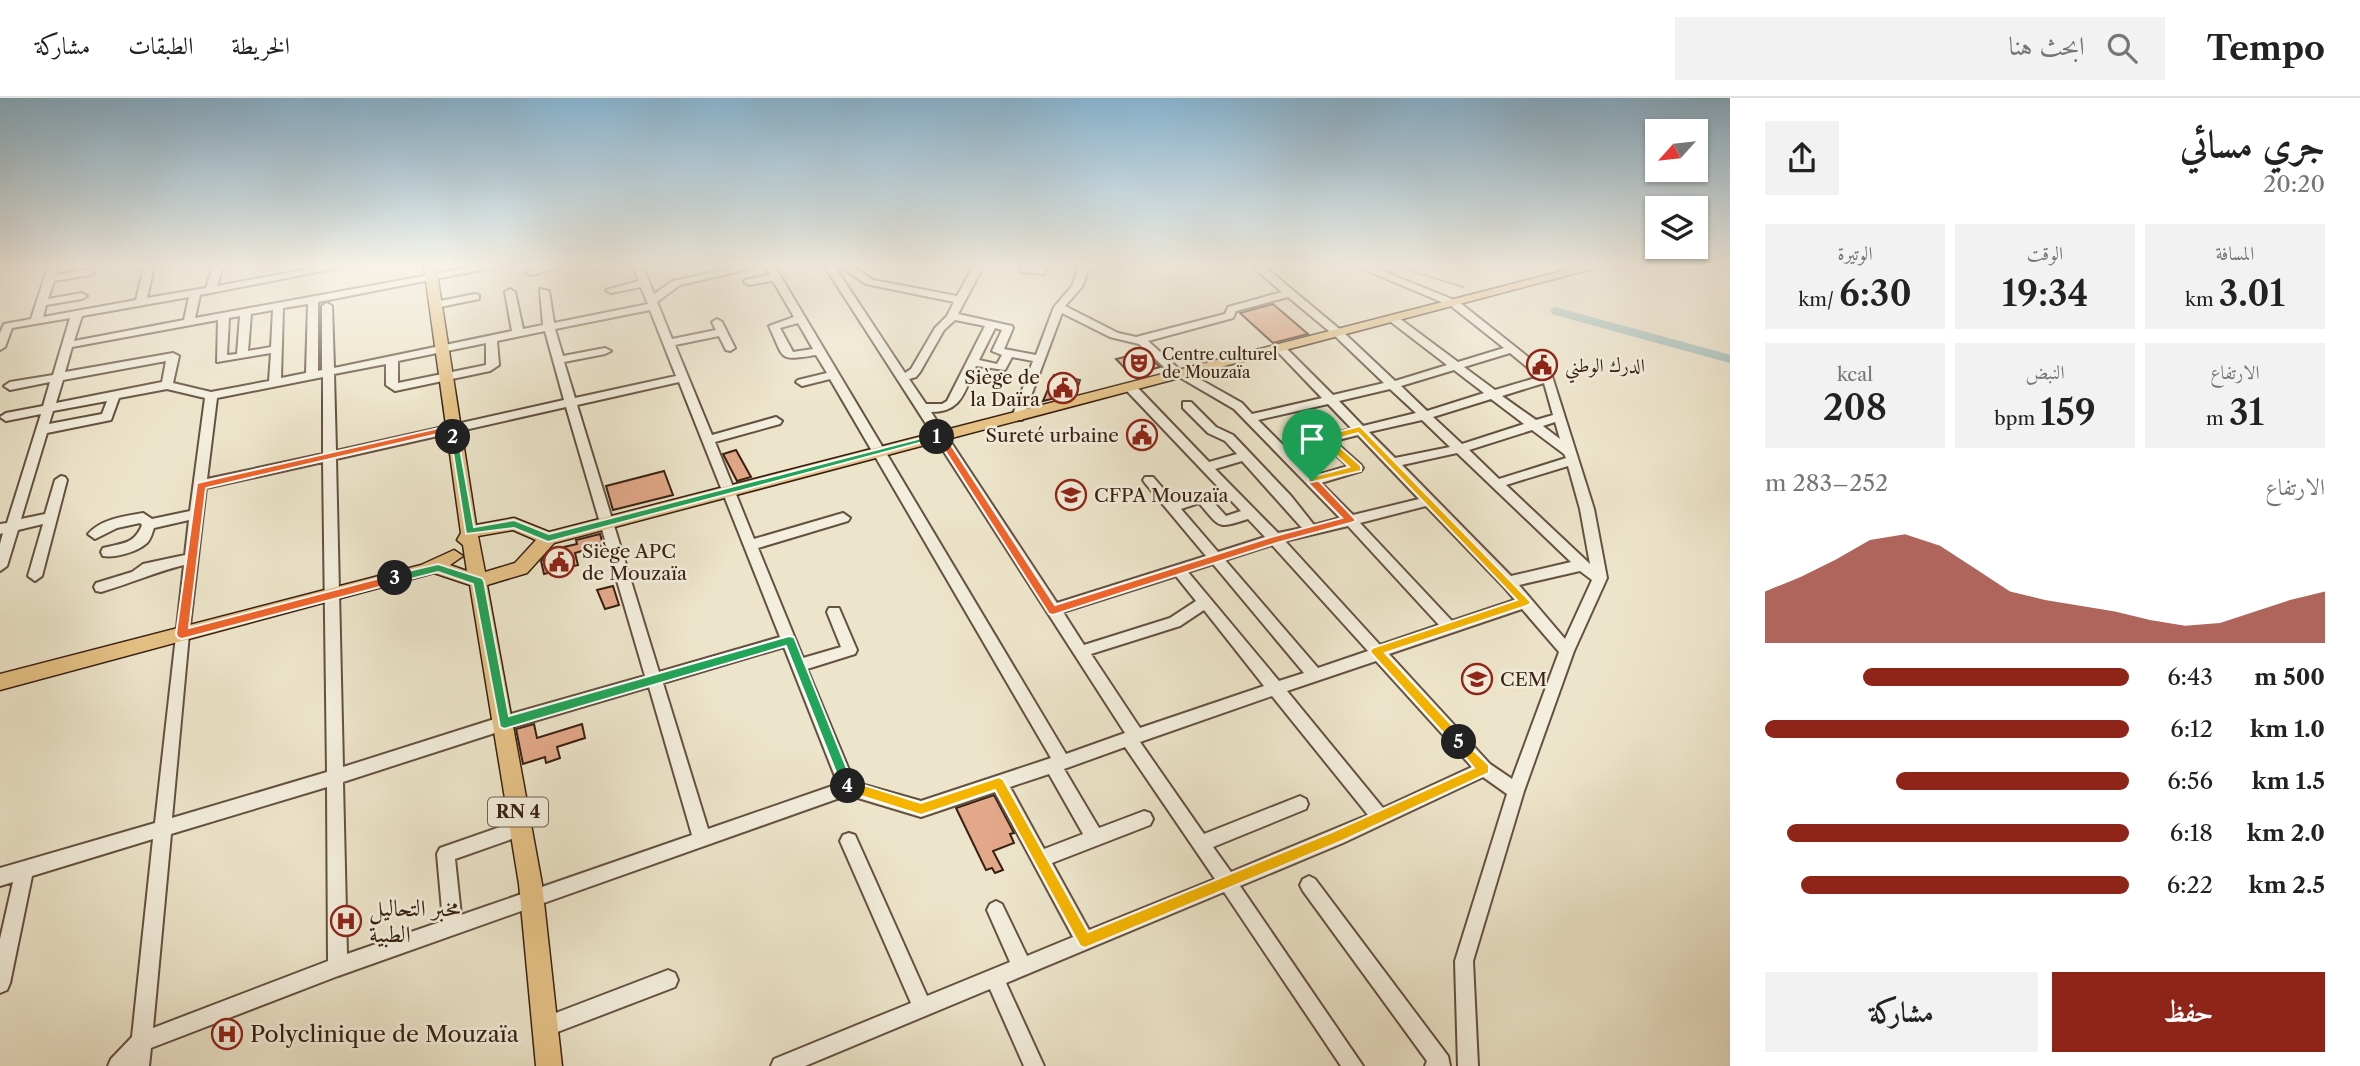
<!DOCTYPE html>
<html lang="ar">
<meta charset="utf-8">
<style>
:root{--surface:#fff;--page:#f2f2f2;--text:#222;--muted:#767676;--line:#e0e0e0;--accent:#8f2418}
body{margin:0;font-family:"Libre Caslon Text",Amiri,serif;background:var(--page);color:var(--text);direction:rtl;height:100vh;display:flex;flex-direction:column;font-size:26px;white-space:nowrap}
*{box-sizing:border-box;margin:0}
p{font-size:23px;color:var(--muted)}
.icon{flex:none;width:38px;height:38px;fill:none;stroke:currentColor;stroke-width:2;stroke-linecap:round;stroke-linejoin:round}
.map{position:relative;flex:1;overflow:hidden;direction:ltr}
.drawer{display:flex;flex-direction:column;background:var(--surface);width:630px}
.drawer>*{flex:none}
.needle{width:46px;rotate:243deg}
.fabs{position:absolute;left:1645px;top:21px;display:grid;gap:14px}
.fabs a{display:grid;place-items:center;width:63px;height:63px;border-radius:0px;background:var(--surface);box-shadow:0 2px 5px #0004;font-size:35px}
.pin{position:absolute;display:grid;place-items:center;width:60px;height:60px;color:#fff;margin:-72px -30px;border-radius:50% 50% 50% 0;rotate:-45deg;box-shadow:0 0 7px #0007}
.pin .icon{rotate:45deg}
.km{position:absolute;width:35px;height:35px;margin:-18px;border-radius:50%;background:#222;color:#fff;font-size:19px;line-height:35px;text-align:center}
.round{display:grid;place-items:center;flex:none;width:74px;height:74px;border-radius:0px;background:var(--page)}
.head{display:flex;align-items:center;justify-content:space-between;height:119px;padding:0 35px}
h1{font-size:38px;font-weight:600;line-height:52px}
.figures{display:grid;grid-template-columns:repeat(3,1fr);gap:10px;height:119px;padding:7px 35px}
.figures div{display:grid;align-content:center;border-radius:0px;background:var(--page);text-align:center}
.figures b{font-size:35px;font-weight:600}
.figures small{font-size:19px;font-weight:400}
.figures p{font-size:19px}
.chart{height:196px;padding:14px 35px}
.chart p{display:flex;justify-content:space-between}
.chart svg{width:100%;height:126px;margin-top:7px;fill:var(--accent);opacity:.7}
.button{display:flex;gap:14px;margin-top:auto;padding:14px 35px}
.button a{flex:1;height:80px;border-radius:0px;background:var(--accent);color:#fff;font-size:28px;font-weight:600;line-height:80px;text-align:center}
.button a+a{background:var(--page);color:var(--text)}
ul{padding:0 35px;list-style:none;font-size:23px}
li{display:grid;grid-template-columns:112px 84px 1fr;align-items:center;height:52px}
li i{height:18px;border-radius:9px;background:var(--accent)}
header{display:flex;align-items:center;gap:42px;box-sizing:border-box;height:98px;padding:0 35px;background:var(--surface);border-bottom:2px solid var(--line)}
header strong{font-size:33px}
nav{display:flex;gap:38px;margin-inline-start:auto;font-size:24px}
.search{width:490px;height:63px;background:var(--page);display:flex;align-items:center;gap:18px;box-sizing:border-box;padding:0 24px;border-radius:0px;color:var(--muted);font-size:26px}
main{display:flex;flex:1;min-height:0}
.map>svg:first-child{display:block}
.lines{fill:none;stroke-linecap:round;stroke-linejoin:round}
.stream{stroke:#737e79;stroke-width:2}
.canal{stroke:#9bbdbd;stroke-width:8}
.building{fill:#e3a889;stroke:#372012;stroke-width:2}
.minor-casing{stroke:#645140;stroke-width:4}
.major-casing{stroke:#372012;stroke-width:3}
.minor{fill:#f3eedd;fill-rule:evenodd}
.major{fill:#e6c286;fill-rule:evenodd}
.split-1{fill:#f0652b;stroke:#fff;stroke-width:2}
.split-2{fill:#22a559;stroke:#fff;stroke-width:2}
.split-3{fill:#f0652b;stroke:#fff;stroke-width:2}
.split-4{fill:#22a559;stroke:#fff;stroke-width:2}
.split-5{fill:#f5b400;stroke:#fff;stroke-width:2}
.split-6{fill:#f5b400;stroke:#fff;stroke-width:2}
.labels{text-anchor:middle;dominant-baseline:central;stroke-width:5;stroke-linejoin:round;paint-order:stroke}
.far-poi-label{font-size:16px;fill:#372012;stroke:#f3eedd;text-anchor:start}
.shield{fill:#f3eedd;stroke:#6f5e4f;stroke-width:2}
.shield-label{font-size:18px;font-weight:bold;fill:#372012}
.poi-label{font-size:19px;fill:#372012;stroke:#f3eedd;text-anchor:start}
.near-poi-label{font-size:23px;fill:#372012;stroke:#f3eedd;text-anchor:start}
</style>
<header>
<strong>Tempo</strong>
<div class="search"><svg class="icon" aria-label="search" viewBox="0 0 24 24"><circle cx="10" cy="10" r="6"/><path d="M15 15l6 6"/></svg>ابحث هنا</div>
<nav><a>الخريطة</a><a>الطبقات</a><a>مشاركة</a></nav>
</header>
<main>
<section class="drawer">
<div class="head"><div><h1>جري مسائي</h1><p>20:20</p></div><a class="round"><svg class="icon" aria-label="share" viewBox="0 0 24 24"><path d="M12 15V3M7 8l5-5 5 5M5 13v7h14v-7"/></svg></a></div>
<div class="figures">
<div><p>المسافة</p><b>3.01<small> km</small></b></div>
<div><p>الوقت</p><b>19:34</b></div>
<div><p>الوتيرة</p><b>6:30<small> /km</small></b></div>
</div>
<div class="figures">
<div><p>الارتفاع</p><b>31<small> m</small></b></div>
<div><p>النبض</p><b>159<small> bpm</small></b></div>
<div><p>kcal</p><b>208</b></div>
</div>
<div class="chart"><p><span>الارتفاع</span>252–283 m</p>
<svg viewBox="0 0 160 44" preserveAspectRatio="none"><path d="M0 44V26L10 21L20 15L30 8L40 6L50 10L60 18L70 26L80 29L90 31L100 33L110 36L120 38L130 37L140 33L150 29L160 26V44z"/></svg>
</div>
<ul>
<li><b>500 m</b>6:43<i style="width:73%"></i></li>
<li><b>1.0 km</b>6:12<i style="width:100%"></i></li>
<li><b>1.5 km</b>6:56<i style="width:64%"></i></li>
<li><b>2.0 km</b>6:18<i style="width:94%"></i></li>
<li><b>2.5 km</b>6:22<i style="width:90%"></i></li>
</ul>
<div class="button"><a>حفظ</a><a>مشاركة</a></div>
</section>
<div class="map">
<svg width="1730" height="968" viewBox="0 0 1730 968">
<rect width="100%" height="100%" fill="#ede5cb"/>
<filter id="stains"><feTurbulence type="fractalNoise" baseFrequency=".00286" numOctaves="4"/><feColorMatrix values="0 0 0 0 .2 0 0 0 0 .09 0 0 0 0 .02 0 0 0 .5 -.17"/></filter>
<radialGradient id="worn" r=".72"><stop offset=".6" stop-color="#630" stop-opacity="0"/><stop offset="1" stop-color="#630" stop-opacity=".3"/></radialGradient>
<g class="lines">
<polyline class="stream" points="1398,169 1463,189"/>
<polyline class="canal" points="1555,213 1730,261"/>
</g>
<g class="building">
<polygon points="1273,206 1308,236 1273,245 1240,215"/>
<polygon points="1144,254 1160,269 1131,277 1116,261"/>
<polygon points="1054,277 1080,282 1076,295 1043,303"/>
<polygon points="736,352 751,379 737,383 723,356"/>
<polygon points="664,373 673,397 613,412 606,388"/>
<polygon points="600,436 603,447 575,455 578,467 544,476 541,463 551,452 577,446 576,442"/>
<polygon points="613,488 619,507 605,511 597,492"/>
<polygon points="534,626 537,640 582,626 585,640 557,649 560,660 546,665 545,659 523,666 516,631"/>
<polygon points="994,697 1014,735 1010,736 1014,745 993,753 1003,772 995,775 992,770 986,772 956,710"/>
</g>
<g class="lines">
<g class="minor-casing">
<g id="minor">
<path d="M48 169H58L56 177 90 171 95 174 90 177 54 183 48 201 82 195 87 198 82 201 46 207 43 219 136 202 144 169H154L147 200 206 190 213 169H223L217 188 319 169H343L200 197 195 220 473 169H496L318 204V273L322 272V208L327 205 332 208 334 270 512 233 505 194 510 191 515 194 523 231 543 227 540 191 549 193 554 225 648 206 641 189 611 195 606 192 639 183 633 169H643L654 196 673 183 736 169H757L680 187 657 204 672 241 716 232 712 224 717 221 722 224 735 250 730 253 726 252 719 238 675 247 712 337 776 319 782 323 780 326 715 344 754 441 843 415 850 420 848 423 758 450 803 560 841 549 827 514 829 510H839L857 552 855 556 807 571 854 684 921 703 1051 660 830 281 802 288 796 284 798 282 827 275 816 257C777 263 785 262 769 228L794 219 773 183 749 187 744 184 745 182 770 177 765 169H775L1066 656 1125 635 825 169H835L905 275 911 271 935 230 947 218 954 204 866 186 841 169H854L873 182 957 198 973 169H983L958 216 1012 228 1013 230 1004 251 1036 257 1054 209 1072 188 1079 169H1089L1082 189 1065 208 1118 235 1136 239 1225 216 1228 209 1282 194 1253 169H1265L1343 234 1395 283 1447 267 1391 224V220H1399L1458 264 1504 250 1451 208 1358 169H1373L1459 204 1552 278 1594 411 1607 480 1574 553 1524 693 1473 863 1478 968H1458L1455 863 1507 696 1483 679 1343 745 1240 788 1363 968H1341L1224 794 1006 885 1044 968H1024L990 891 805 968H771L774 961 911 905 840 743 843 737 849 735 855 737 927 898 1010 864 987 812 990 806 996 803 1002 806 1027 858 1073 839 995 694 921 719 848 697 338 878 151 950 149 968H108L111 961 132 939 153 741 32 778 10 885 7 892 0 895V841L13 784 0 788V770L155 725 184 467C155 474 129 486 101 494L96 493 94 489 96 485 132 474 143 466 185 457 189 422 154 430C152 435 151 441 147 445 137 454 115 460 103 458L101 454 103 450C122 445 134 447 142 427L140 425 117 430 95 441 88 436C101 421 125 418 143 415L152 421 190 413 205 300 167 291 119 300 111 322 47 335 21 421 45 416 55 382 61 378 65 379 67 382 42 478 35 483 28 478 43 426 18 432 7 468 0 473V446L3 435 0 436V426L7 425 41 316 6 323 0 319 6 315 43 308 50 284 10 292 4 288 10 284 53 277 70 220 12 230 5 249 0 252V235L4 226 31 221ZM189 199 184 222 74 243 82 218ZM1288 199 1335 238 1384 285 1333 297 1285 249 1281 248 1276 251 1277 253 1322 300 1252 316 1242 305 1187 274 1181 273 1148 243 1233 220 1236 213ZM308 206 306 275 281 280 283 210ZM273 212 271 249 248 253 251 216ZM650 212 676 278 575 300 564 264 605 256 611 253 605 250 563 258 555 231ZM1062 215 1110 239 1139 246 1175 279 1181 280 1234 311 1340 420 1314 427 1291 398 1233 337 1216 329 1191 304H1183V310L1208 335 1225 343 1237 356 1209 364 1135 287H1127V293L1241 413 1226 418 1207 397 1202 396 1175 404 1153 379H1145L1143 382 1145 385 1206 458 1057 505 931 314C963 314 964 293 976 268L1005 272 1012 259 1033 263 1012 319 1014 322H1022ZM240 218 237 256 227 257 229 220ZM218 222 217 264 271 255 269 283 211 294 173 285 179 258 173 255 65 274 72 249ZM955 222 985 228 947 303 942 306H926L909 281 916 279 920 274 944 232ZM798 225 813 251 793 254 780 230ZM995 230 1002 232 992 253 1002 257 997 266 979 262ZM545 233 564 302 336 353 334 276 386 266V287L395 293 490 273 499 267 497 243ZM486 245V267L398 285V263ZM1510 255 1539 279 1495 292 1464 269ZM166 263 162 284 56 305 63 282ZM1454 272 1484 295 1427 313 1401 288ZM323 279V356L207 381 217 300ZM679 284 780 539 659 574 577 307ZM1544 285 1553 317 1536 322 1502 298ZM1390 291 1416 315 1363 328 1339 303ZM1491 301 1524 326 1462 346 1433 319ZM107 303 102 316 49 326 53 313ZM1328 306 1352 331 1321 338 1319 341 1348 368 1314 378 1258 322ZM566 309 645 578 504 618 343 669 336 361ZM1422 322 1450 349 1395 360 1369 334ZM1555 324 1560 341 1543 328ZM1532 332 1564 356 1566 360 1499 381 1469 352ZM1358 337 1419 401 1353 417 1321 385 1361 373 1363 370 1361 367 1334 343ZM1457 355 1571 464 1511 478 1402 367ZM1242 363 1302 430 1278 435 1215 371ZM323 364 327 674 172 720 189 536 206 390ZM1568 368 1580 411 1590 466 1506 387ZM1199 405C1221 430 1216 431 1248 421L1265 439 1218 454 1181 411ZM1426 408 1503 488 1515 502 1452 523 1360 425ZM1348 428 1439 527 1380 547 1285 443ZM1272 447 1368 553 1318 570 1225 462ZM1213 466 1304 575 1279 583 1188 474ZM1580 473 1592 482 1565 541 1519 487ZM1176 478 1196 503 1170 520 1084 547 1063 514ZM1522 511 1559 554 1512 681 1490 666 1389 556ZM1204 512 1264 588 1140 630 1091 556 1180 528ZM784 549 838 686 708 731 663 585ZM1376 563 1472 669 1383 710 1287 593ZM649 589 692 737 461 817 455 761 526 736 529 730 526 724 520 722 440 750 437 756 443 823 347 856 343 684 504 632ZM1272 598 1368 717 1231 774 1213 749 1306 711 1308 706 1306 701 1300 698 1204 736 1140 644ZM1125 649 1215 781 1089 832 1052 765 1150 727 1153 721 1150 715 1144 713 1099 730 1064 671ZM1049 676 1083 736 1044 751 1010 689ZM327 689 328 863 153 930 171 736Z"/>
<polygon points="539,169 563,169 530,177 525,174"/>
<polygon points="1022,169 1047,169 1044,176 1022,174"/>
<polygon points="475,196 479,197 479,201 435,210 430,207 435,204"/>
<polygon points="1309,778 1315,781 1448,958 1450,968 1425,968 1427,963 1303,793 1300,787 1303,781"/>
<polygon points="668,872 675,875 678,882 675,889 547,938 540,935 537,928 540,921"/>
</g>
</g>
<g class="major-casing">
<path id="major" d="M424 169H436L476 427 514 420 549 434 1578 169H1600L554 445 527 475 487 487 542 786 562 968H536L519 786 470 487 434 475 0 592V576L421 467 454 452 463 458 450 467 467 473 463 447 457 442 461 435ZM513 432 536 442 515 465 485 474 478 438Z"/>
</g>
<use href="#minor" class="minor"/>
<use href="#major" class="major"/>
</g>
<linearGradient id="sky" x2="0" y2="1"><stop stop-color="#89b8d7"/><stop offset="0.55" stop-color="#f7f3e8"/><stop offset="1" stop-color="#f7f3e8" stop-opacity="0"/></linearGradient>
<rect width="1730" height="305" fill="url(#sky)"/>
<polygon class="split-1" points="940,335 944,336 1055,507 1271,439 1342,420 1308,385 1308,380 1316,380 1356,422 1354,424 1277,445 1053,517 1049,516 938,342 932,339"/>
<polygon class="split-2" points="450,336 458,339 474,429 514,422 549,436 937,336 942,339 548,444 514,430 466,436"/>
<polygon class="split-3" points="452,327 457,330 457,341 450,341 447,334 206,390 189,530 395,476 401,480 395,485 182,541 178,540 176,536 197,385"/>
<polygon class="split-4" points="438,466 482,480 484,483 509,618 789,538 794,539 854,688 852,692 843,692 786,548 504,631 500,629 473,486 438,474 395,485 390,480 395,476"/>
<polygon class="split-5" points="1459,639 1489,667 1489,675 1342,743 1085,850 1080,848 995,692 921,717 848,694 841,688 848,682 921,705 999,679 1003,681 1088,834 1332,734 1474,670 1453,644"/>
<polygon class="split-6" points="1360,328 1531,504 1529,507 1385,555 1464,640 1464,648 1455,648 1370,554 1372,550 1517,502 1358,335 1332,342 1361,368 1361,373 1308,385 1308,380 1349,369 1321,343 1321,338"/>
<defs>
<g id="theatre-ring" transform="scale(1.575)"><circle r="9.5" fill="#f3eedd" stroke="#8f2418" stroke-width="1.5"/><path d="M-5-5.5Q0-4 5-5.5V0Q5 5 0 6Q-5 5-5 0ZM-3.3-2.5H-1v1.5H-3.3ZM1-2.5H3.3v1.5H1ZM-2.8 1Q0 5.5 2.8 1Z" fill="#8f2418"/></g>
<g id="civic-ring" transform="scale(1.575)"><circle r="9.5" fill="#f3eedd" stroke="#8f2418" stroke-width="1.5"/><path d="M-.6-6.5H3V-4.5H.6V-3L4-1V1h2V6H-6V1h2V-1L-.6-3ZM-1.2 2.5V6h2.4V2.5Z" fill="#8f2418"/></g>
<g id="university-ring" transform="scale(1.575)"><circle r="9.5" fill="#f3eedd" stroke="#8f2418" stroke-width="1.5"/><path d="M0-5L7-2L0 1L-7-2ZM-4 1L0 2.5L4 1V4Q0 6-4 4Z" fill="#8f2418"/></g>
<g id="school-ring" transform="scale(1.575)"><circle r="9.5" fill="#f3eedd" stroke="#8f2418" stroke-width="1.5"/><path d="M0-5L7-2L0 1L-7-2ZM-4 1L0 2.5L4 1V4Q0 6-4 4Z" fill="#8f2418"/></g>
<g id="hospital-ring" transform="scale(1.575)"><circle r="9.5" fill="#f3eedd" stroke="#8f2418" stroke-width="1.5"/><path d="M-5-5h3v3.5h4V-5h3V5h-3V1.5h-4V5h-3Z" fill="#8f2418"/></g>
</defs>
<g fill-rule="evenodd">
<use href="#theatre-ring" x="1139" y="265"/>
<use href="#civic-ring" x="1542" y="267"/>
<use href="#civic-ring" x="1063" y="290"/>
<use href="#civic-ring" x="1142" y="337"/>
<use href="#university-ring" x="1071" y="397"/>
<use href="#civic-ring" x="559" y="464"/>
<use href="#school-ring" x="1477" y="581"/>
<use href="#hospital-ring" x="346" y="823"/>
<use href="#hospital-ring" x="227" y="936"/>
</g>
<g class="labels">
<g class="far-poi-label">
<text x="1162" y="256">Centre culturel<tspan x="1162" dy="18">de Mouzaïa</tspan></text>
</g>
<rect class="shield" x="488" y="699.5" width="60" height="29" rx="5"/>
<g class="shield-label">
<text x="518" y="714">RN 4</text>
</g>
<g class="poi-label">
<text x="1565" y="267">الدرك الوطني</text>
<text x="1040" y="279" text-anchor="end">Siège de<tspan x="1040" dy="22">la Daïra</tspan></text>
<text x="1119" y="337" text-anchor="end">Sureté urbaine</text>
<text x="1094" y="397">CFPA Mouzaïa</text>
<text x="582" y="453">Siège APC<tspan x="582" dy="22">de Mouzaïa</tspan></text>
<text x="1500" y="581">CEM</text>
</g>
<g class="near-poi-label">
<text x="369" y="810">مخبر التحاليل<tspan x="369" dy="26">الطبية</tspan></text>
<text x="250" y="936">Polyclinique de Mouzaïa</text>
</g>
</g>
<rect width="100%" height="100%" filter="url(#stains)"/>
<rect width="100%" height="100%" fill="url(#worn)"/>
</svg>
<div class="fabs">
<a><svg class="needle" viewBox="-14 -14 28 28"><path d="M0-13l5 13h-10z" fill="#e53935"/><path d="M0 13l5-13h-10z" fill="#767676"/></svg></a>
<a><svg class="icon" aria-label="layers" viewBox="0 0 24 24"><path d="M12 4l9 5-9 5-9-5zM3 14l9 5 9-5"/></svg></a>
</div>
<div class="pin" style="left:1312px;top:383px;background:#1e9e55"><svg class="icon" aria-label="arrive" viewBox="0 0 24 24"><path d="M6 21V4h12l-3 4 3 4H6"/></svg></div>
<b class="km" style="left:937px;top:339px">1</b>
<b class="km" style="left:453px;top:339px">2</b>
<b class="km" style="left:395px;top:480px">3</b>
<b class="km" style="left:848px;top:688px">4</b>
<b class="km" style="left:1459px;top:644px">5</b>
</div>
</main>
